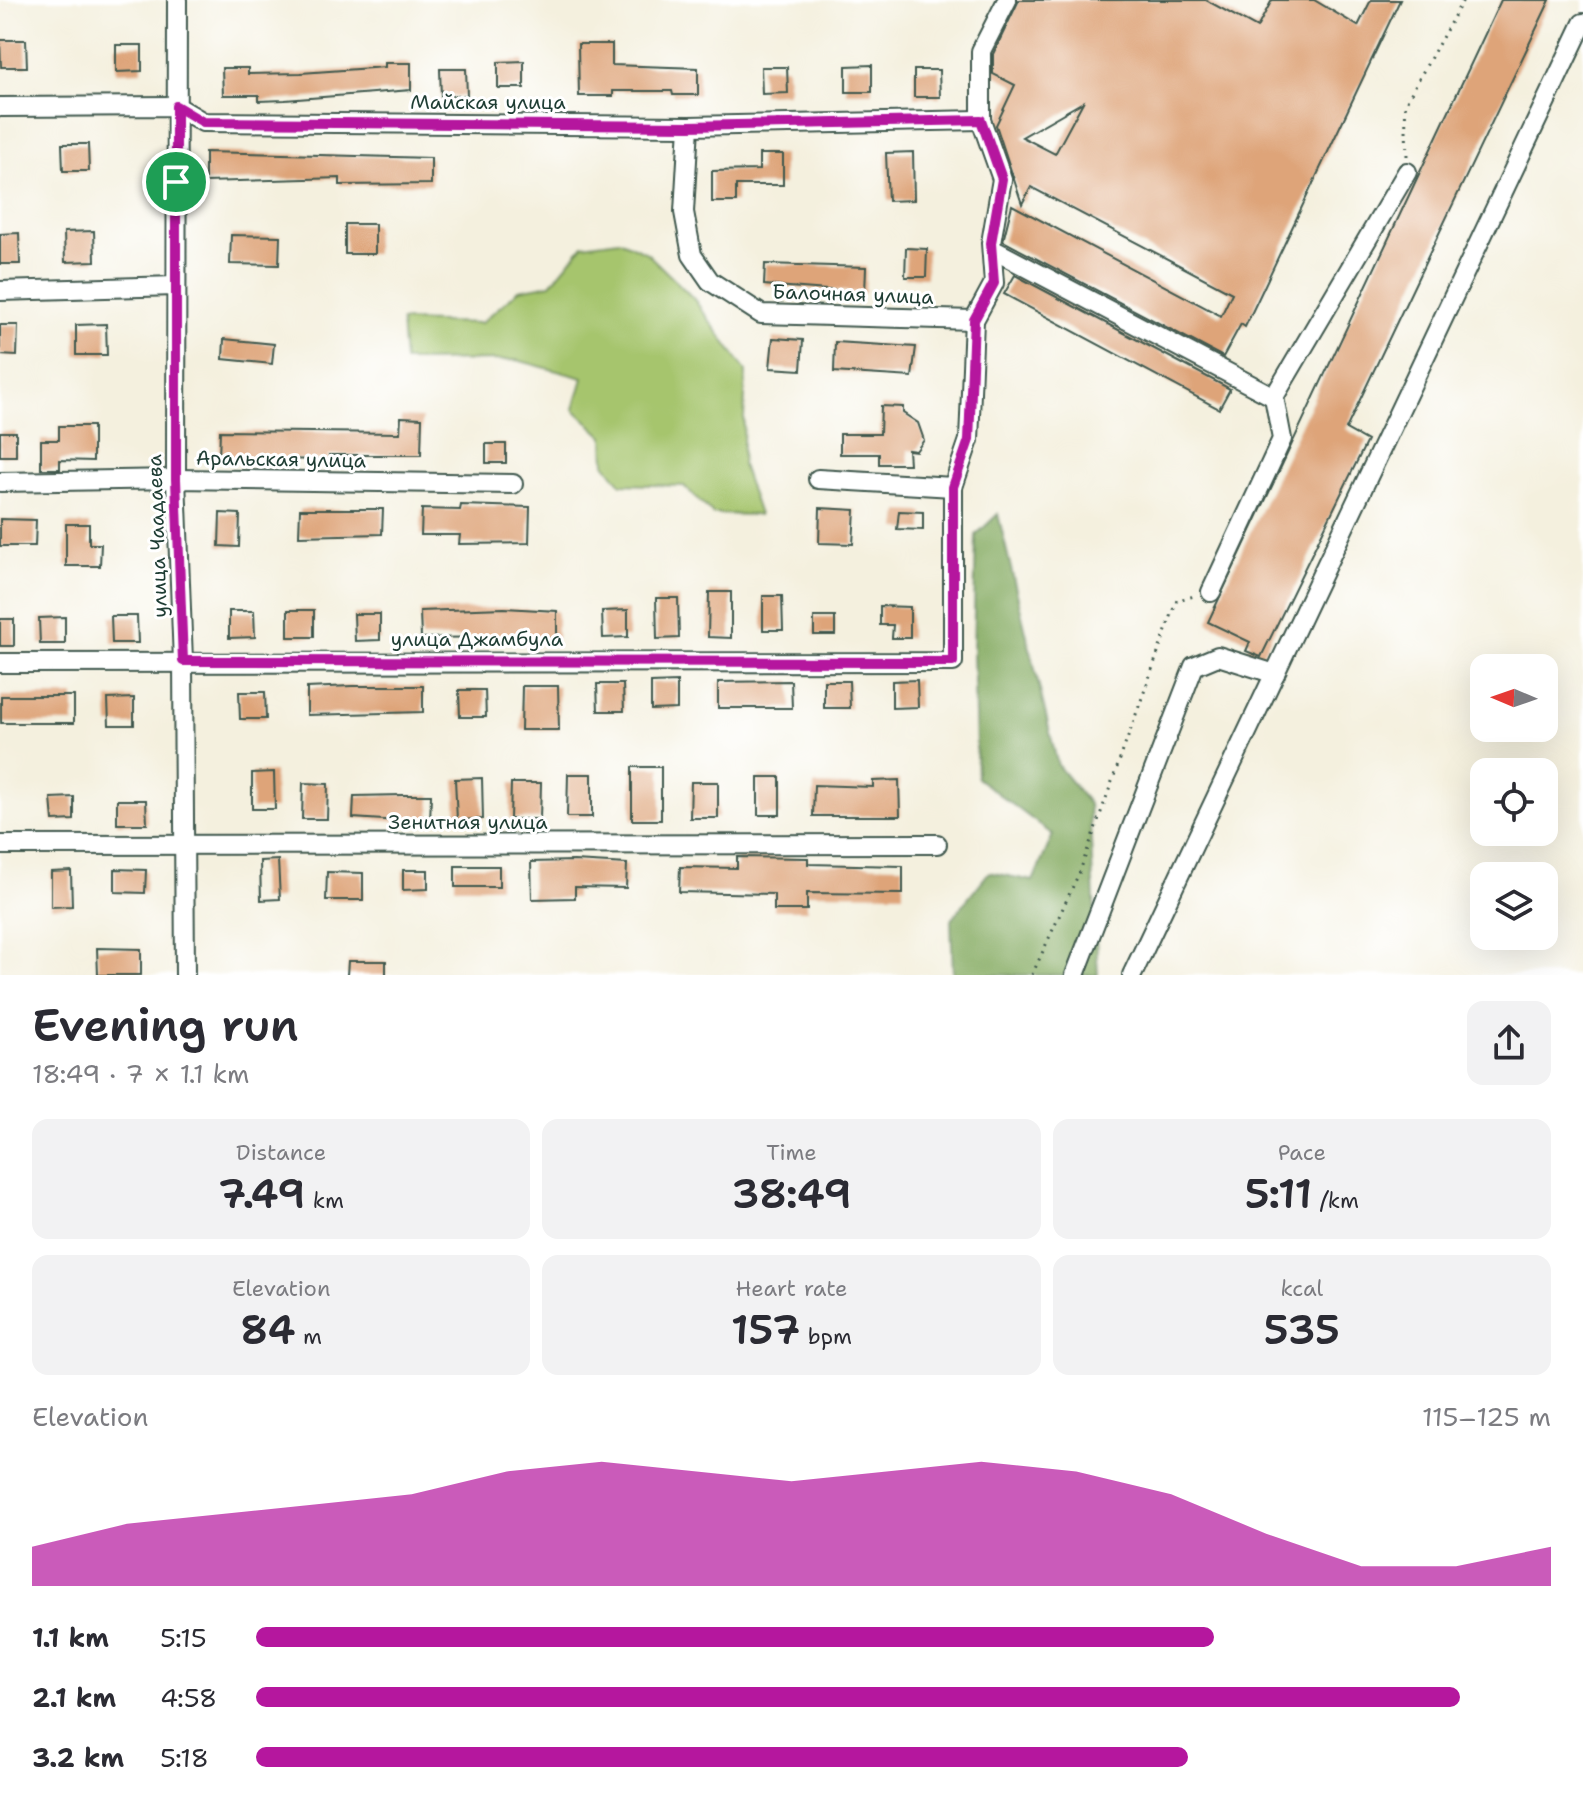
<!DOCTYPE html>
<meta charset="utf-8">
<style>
:root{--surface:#fff;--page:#f2f2f3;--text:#2b2b33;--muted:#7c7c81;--accent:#b5179e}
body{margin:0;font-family:"Shantell Sans",sans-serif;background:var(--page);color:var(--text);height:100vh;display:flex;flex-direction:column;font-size:30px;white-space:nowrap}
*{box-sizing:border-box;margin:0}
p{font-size:26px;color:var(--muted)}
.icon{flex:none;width:44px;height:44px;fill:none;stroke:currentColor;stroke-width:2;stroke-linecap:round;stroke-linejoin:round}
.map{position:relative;height:975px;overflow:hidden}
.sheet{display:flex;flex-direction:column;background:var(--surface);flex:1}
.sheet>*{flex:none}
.needle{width:52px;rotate:272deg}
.fabs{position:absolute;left:1470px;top:654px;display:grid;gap:16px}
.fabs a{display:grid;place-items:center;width:88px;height:88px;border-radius:16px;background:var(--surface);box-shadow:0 8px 32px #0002;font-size:40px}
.pin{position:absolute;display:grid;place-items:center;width:68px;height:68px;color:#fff;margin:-34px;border:4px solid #fff;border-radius:50%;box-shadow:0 2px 8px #0007}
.round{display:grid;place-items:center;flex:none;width:84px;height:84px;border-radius:16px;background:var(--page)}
.overview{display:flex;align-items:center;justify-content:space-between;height:136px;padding:0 32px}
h1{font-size:44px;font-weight:600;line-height:60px}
.figures{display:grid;grid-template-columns:repeat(3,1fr);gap:12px;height:136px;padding:8px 32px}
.figures div{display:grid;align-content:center;border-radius:16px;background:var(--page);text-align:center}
.figures b{font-size:40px;font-weight:600}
.figures small{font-size:22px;font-weight:400}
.figures p{font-size:22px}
.chart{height:224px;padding:16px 32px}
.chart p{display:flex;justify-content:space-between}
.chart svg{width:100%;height:144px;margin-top:8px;fill:var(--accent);opacity:.7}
ul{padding:0 32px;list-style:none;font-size:26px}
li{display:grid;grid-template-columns:128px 96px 1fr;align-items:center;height:60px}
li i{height:20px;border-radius:10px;background:var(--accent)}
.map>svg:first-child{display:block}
.green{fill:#a6c56d;stroke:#628150;stroke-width:2}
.forest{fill:#84aa60;stroke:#52744a;stroke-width:2}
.building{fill:#dea479;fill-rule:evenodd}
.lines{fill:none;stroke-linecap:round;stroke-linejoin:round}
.minor-casing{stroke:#3f584e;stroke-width:22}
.path{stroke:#3f584e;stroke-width:3;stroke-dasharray:2 6;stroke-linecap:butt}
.minor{stroke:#fff;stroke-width:18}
.route-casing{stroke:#fff;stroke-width:16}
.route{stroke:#b5179e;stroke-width:10}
.labels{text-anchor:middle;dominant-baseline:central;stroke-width:6;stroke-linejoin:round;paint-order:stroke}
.street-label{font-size:20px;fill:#1f3d34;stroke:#fff}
</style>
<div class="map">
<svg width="1583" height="975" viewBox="0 0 1583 975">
<rect width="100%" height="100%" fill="#fff"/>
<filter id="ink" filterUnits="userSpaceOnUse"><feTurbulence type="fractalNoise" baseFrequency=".0125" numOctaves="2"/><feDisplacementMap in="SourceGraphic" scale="16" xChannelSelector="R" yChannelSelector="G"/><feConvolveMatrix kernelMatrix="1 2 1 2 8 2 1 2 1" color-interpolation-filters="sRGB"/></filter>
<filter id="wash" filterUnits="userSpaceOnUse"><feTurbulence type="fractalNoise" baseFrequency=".006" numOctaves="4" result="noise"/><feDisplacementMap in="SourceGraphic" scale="32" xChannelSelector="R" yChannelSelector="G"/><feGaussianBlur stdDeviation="1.8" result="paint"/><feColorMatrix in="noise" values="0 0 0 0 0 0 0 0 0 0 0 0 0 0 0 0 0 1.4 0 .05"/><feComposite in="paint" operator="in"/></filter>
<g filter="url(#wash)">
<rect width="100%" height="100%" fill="#f4f0de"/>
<polygon class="green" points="619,240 647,253 693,298 746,371 742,465 759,515 713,514 684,486 621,484 605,463 604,437 574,409 583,378 517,360 404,361 401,321 481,323 519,290 551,284 583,245"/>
<polygon class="forest" points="998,514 1058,766 1089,804 1098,975 953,975 951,920 989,872 1033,881 1053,835 977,778 973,652 976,535"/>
<g id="blocks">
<g class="building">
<path d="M1019 0H1206L1257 28 1272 0H1314L1358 26 1371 0H1400L1245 327 1241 324 1223 357 1003 241 1012 205 1221 316 1232 293 1031 187 1022 204 996 125 1015 85 993 74V54ZM1083 102 1055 154 1022 137Z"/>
<polygon points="1501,0 1550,0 1346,429 1367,441 1261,657 1246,651 1250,642 1208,622"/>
<polygon points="0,40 26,40 27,67 1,67"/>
<polygon points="578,44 612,44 612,65 698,68 698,95 673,95 672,91 613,91 613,96 579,96"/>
<polygon points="116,45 142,45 142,71 116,72"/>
<polygon points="524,61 524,88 498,88 498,62"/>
<polygon points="385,63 411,63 411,90 285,100 259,101 259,95 223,95 222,68 248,68 248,74 301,73 385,67"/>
<polygon points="872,65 872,92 846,92 846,66"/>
<polygon points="761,67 787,67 788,93 762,94"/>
<polygon points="440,69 466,69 467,96 441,96"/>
<polygon points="914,70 939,70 940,97 914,97"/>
<polygon points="62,144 88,144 89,171 63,171"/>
<polygon points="205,152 431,158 431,184 340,185 340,178 205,182"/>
<polygon points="913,152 914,200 888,201 886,153"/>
<polygon points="759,154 783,154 783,185 736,185 736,202 712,202 712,171 759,170"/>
<rect x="345" y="224" width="30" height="30"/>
<polygon points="94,231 95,261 65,262 64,232"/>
<polygon points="19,233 20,264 0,264 0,234"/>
<polygon points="231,235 280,236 279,265 230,264"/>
<polygon points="906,248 927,249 926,277 905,277"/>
<polygon points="765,264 866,267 865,293 764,285"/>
<polygon points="1015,275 1230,389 1219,409 1004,294"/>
<polygon points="106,324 107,355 76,355 76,325"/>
<polygon points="0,325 18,325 17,356 0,355"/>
<polygon points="773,338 803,340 801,370 770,368"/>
<polygon points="224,339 274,344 272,364 223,359"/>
<polygon points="835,342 916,347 912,377 834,372"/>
<polygon points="881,406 903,407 903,413 918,423 924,440 916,451 908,450 909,464 879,464 879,454 840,454 840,434 880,434"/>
<polygon points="401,417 422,418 421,455 329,455 329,460 219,458 220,431 400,433"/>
<polygon points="59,426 93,426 93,461 60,460 60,469 41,469 41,440 59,440"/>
<rect x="0" y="432" width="16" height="24"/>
<rect x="486" y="444" width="20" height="19"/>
<polygon points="461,505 530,507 529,543 459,544 460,535 421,535 422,509 460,510"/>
<polygon points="820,508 855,510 853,544 819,543"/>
<polygon points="300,509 383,509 382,534 299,536"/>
<polygon points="899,511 923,512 923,530 897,529"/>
<polygon points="220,513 240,514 239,547 219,546"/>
<polygon points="0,519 36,520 35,546 0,546"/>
<polygon points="66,524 89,524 89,544 101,544 100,566 66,566"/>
<polygon points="709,592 731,592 731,638 708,637"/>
<polygon points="763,596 782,596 783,630 763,630"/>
<polygon points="656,598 678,598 679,638 657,639"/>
<polygon points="880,606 910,607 910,638 892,638 893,625 880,625"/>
<polygon points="504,608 557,611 557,638 526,641 504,641 504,637 421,638 420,611"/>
<rect x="288" y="610" width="26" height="27"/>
<polygon points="628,610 628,637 603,638 602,611"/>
<polygon points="229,611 254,611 255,637 229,638"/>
<polygon points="354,614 380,614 380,640 355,641"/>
<polygon points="111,616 137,616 138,643 112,643"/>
<polygon points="65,617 65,644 40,644 39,618"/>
<rect x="814" y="617" width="21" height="18"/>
<rect x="0" y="619" width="14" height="27"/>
<polygon points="917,680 918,707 892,708 892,681"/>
<polygon points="791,681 792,708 718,708 718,682"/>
<polygon points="824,681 849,681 850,708 824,708"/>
<polygon points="677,682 677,709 651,710 651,683"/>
<polygon points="597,684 623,684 624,711 598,711"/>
<polygon points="352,686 423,686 423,712 307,715 307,688"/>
<polygon points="522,686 558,686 559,730 521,730"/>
<polygon points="459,690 485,690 486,717 460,717"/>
<polygon points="239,692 265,692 266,719 240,719"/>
<rect x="1" y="696" width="73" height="27"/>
<polygon points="134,698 134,725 109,725 108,699"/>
<rect x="632" y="767" width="29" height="53"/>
<polygon points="274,772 275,809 252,809 252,773"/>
<polygon points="568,774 592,774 592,817 567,817"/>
<rect x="758" y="777" width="22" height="38"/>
<polygon points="482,778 483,819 457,820 455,779"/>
<polygon points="899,780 900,816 813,816 814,785 873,787 873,781"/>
<polygon points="691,782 718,782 718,818 690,818"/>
<polygon points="303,783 328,784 327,819 302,819"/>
<polygon points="511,783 541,783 540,819 510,819"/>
<polygon points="403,795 431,795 430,823 353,818 354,796"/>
<polygon points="74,797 74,820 53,821 51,798"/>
<polygon points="117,800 146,800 147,824 117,824"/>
<polygon points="737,857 808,858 808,864 903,866 903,894 807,893 807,910 774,910 774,894 679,892 680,867 737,868"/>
<polygon points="278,860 280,899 261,900 260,861"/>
<polygon points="574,861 627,864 626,888 575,887 575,898 532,899 531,862"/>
<rect x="455" y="866" width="44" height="21"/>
<polygon points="115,869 146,870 145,893 115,892"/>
<polygon points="403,870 428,870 428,889 403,890"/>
<polygon points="71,871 72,906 51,907 51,872"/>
<polygon points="327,872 363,873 363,900 326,900"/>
<polygon points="97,948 141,949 141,975 98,975"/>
<polygon points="348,961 386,961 386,975 347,975"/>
</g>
</g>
</g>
<g filter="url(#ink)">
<use href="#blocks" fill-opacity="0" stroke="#3f584e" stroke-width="2"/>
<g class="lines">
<g class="minor-casing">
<g id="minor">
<polyline points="177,0 176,479 183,661 185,975"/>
<polyline points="0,107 176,106 203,122 689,126 981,120"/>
<polyline points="689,126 684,212 692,255 710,281 761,314 974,320"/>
<polyline points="992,249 1274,397 1407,172"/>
<polyline points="0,291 176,286"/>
<polyline points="818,479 953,487"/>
<polyline points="0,482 176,479 513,484"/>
<polyline points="1211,592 1282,439 1274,397"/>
<polyline points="0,663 953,662 953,487 969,440 974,320 994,283 991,243 1002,179 981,120 981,51 1007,0"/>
<polyline points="0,845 937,844"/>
<polyline points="1075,975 1194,666 1218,656 1275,674"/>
<polyline points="1132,975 1583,23"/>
</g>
</g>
<g class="path">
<polyline points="1407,156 1405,104 1463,0"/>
<polyline points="1032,975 1080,871 1177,600 1195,596"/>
</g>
<use href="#minor" class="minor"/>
</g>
</g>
<g class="lines" filter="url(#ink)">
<g class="route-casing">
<polygon id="route" points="176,106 203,122 689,126 981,120 1002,179 991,243 994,283 974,320 969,440 953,487 953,662 183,661 176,479"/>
</g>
<use href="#route" class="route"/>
</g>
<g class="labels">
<g class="street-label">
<text x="488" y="102">Майская улица</text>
<text transform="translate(853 294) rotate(2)">Балочная улица</text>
<text transform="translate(281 459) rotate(1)">Аральская улица</text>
<text transform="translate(157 536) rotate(-92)">улица Чаадаева</text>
<text x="477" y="639">улица Джамбула</text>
<text x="468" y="822">Зенитная улица</text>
</g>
</g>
</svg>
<div class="fabs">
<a><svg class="needle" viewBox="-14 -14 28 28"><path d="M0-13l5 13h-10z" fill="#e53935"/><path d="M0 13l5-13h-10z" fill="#7c7c81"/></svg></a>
<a><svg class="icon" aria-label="locate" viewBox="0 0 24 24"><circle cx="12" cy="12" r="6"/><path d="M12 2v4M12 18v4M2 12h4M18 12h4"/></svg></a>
<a><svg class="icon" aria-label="layers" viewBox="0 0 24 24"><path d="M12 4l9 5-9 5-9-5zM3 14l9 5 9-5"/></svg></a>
</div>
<div class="pin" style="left:176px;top:182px;background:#1e9e55"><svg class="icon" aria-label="arrive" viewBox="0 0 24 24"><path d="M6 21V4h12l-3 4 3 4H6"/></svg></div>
</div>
<section class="sheet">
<div class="overview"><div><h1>Evening run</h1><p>18:49 · 7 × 1.1 km</p></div><a class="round"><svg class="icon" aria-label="share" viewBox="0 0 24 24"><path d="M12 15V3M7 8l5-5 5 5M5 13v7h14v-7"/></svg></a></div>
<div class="figures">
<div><p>Distance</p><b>7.49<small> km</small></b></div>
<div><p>Time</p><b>38:49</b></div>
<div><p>Pace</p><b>5:11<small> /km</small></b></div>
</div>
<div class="figures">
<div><p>Elevation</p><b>84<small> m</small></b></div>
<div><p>Heart rate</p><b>157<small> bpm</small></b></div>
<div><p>kcal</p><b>535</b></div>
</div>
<div class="chart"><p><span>Elevation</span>115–125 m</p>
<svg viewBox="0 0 160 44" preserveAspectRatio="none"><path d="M0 44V32L10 25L20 22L30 19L40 16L50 9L60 6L70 9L80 12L90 9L100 6L110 9L120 16L130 28L140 38L150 38L160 32V44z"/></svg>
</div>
<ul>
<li><b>1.1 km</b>5:15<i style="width:74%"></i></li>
<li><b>2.1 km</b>4:58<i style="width:93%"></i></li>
<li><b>3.2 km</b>5:18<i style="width:72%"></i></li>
</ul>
</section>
